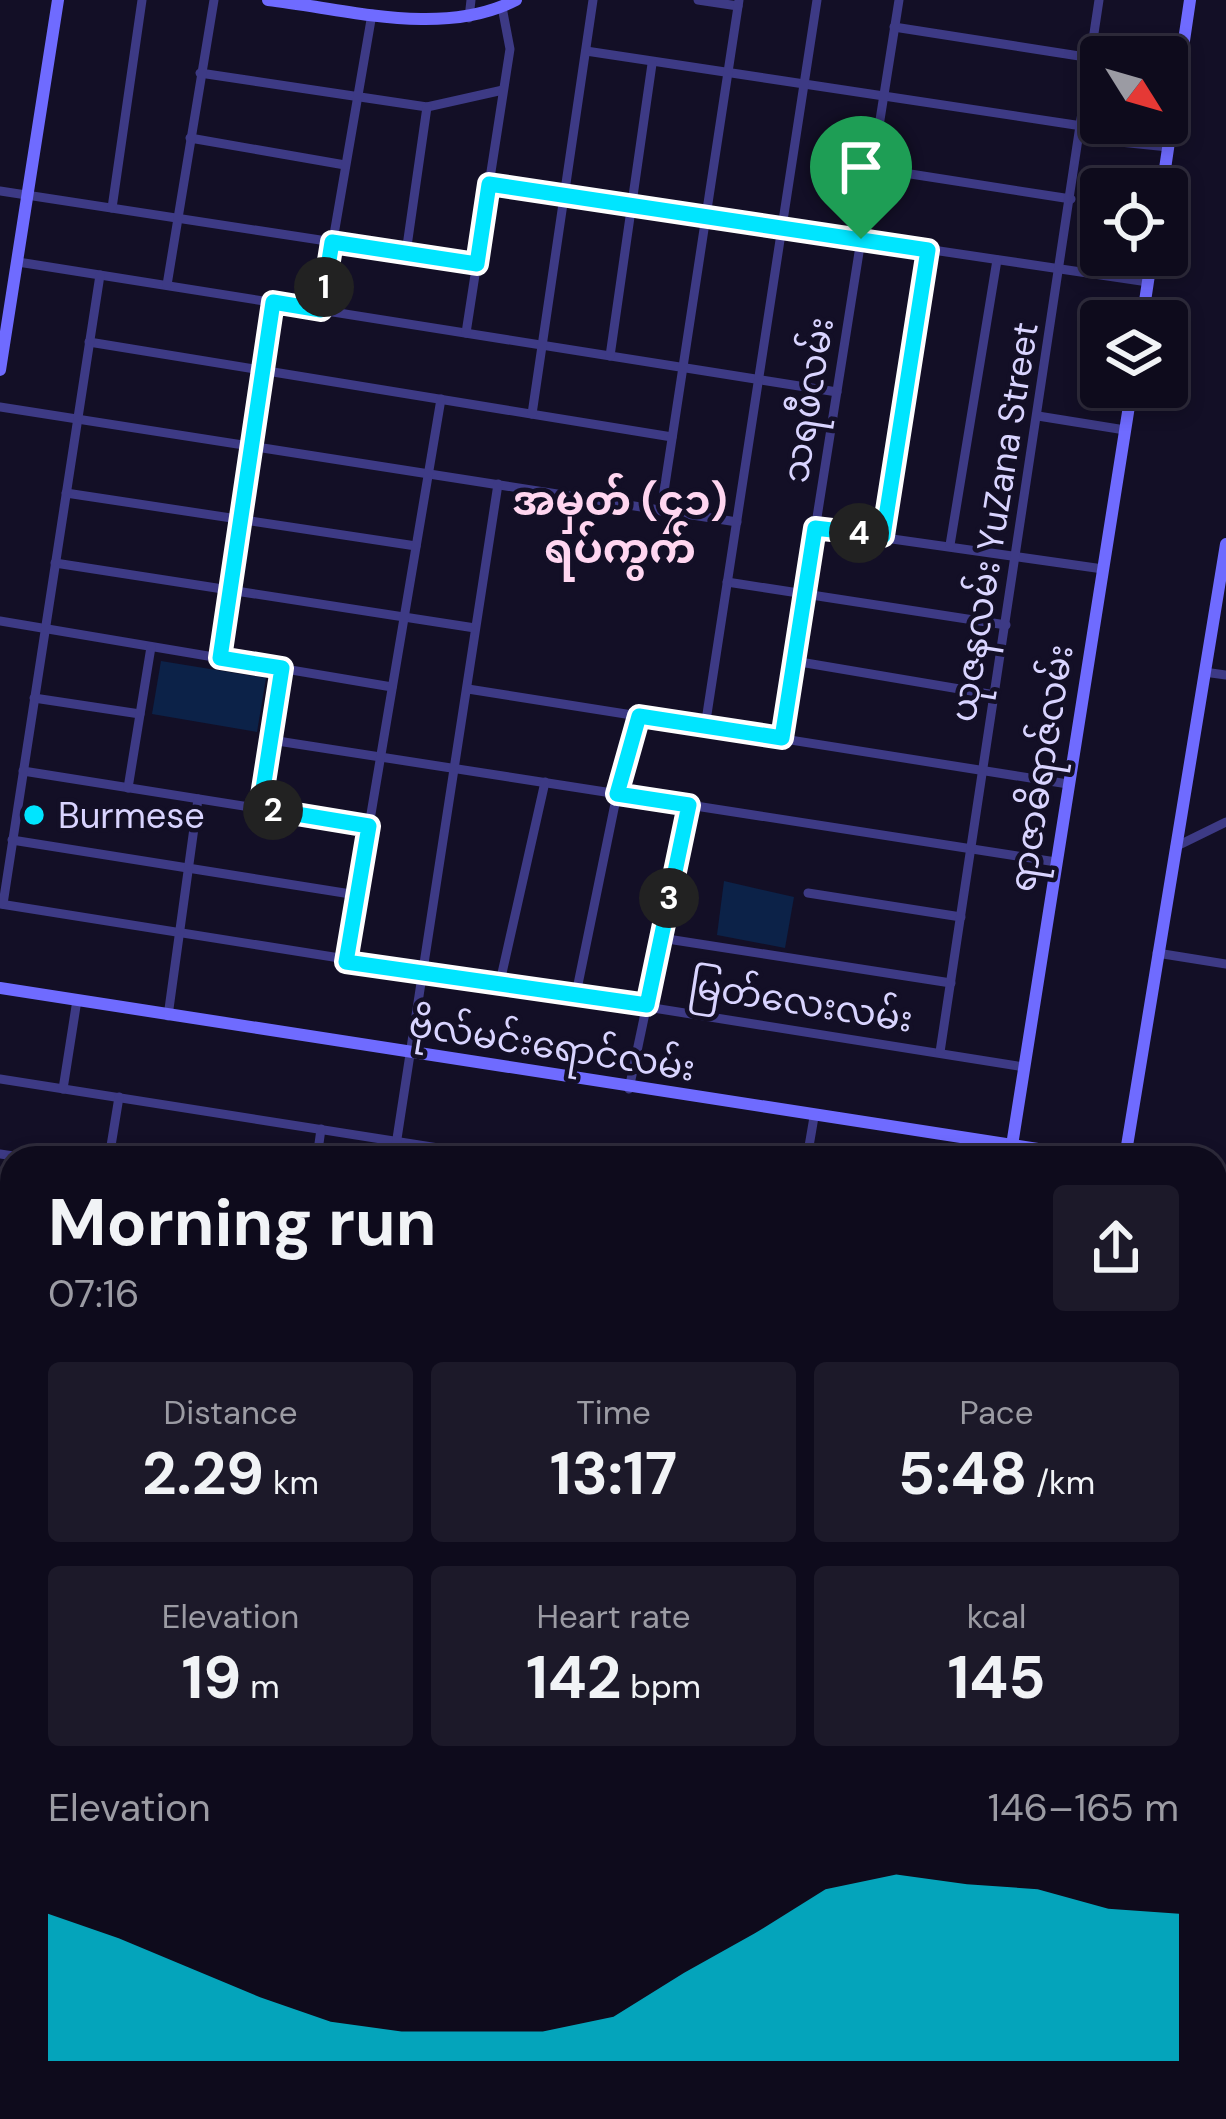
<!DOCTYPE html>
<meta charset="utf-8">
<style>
:root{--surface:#0e0b1c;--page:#1c1929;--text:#f1f3f6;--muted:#9b9ba3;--line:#2e2b3b;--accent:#00e5ff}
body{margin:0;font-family:"DM Sans","Noto Sans Myanmar",sans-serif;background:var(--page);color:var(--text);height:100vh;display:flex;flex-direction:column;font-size:45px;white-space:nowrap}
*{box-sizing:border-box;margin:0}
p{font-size:39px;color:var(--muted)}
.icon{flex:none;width:66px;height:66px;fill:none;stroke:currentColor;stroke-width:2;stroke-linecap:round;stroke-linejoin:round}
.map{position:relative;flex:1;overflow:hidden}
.drawer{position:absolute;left:0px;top:1146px;width:1227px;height:975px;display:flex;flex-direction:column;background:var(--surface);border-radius:36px 36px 0 0;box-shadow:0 6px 18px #0003,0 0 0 3px var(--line)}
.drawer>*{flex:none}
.needle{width:78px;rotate:127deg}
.controls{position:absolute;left:1080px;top:36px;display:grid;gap:24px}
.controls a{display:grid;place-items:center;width:108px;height:108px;border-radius:12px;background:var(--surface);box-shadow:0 6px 18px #0003,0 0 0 3px var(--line);font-size:60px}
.pin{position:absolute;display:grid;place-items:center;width:102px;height:102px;color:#fff;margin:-123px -51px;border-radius:50% 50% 50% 0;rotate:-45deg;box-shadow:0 0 12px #0007}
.pin .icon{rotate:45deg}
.km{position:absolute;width:60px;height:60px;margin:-30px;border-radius:50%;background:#222;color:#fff;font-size:33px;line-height:60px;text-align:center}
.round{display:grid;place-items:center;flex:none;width:126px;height:126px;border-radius:12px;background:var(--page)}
.summary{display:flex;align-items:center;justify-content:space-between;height:204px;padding:0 48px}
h1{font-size:66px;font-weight:700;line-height:90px}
.metrics{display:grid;grid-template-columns:repeat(3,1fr);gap:18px;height:204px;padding:12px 48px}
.metrics div{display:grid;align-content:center;border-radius:12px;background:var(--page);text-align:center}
.metrics b{font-size:60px;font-weight:700}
.metrics small{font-size:33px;font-weight:400}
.metrics p{font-size:33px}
.chart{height:336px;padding:24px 48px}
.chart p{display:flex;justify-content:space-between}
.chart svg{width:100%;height:216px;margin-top:12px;fill:var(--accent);opacity:.7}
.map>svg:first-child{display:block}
.water{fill:#0c2248}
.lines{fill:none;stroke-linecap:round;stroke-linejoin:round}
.street{stroke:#3d3a85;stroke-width:9}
.secondary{stroke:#6f6bff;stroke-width:12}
.route-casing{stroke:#fff;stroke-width:24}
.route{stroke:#00e5ff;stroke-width:15}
.poi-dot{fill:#00e5ff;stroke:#130f26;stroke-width:4.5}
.labels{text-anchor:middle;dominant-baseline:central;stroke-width:9;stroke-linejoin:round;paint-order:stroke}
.street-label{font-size:36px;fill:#d9d4ff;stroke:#130f26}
.poi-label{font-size:36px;fill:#d9d4ff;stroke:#130f26;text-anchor:start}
.quarter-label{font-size:42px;font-weight:bold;fill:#ffd6f0;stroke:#130f26}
</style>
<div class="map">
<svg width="1226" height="2119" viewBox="0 0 1226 2119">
<rect width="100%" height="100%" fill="#130f26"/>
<g class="water">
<polygon points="161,661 266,678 257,732 152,714"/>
<polygon points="724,881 794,897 785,948 717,935"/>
</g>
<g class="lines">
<g class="street">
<polyline points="698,0 738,6"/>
<polyline points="469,18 471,0"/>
<polyline points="894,27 1092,58"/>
<polyline points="586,51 1082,126"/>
<polyline points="200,73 427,107 503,90"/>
<polyline points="190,138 345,165"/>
<polyline points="1120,142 1168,147"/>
<polyline points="872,168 1071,199"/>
<polyline points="489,184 1148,282"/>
<polyline points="0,191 477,264"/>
<polyline points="112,208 142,0"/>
<polyline points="406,253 427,107"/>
<polyline points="18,262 837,392"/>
<polyline points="167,285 214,0"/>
<polyline points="321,310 372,14"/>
<polyline points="466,333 510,49 502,7"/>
<polyline points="89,342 672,437"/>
<polyline points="610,356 652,64"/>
<polyline points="0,407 737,522"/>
<polyline points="532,414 593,0"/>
<polyline points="1038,416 1125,430"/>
<polyline points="66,493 416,546"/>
<polyline points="661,511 739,0"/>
<polyline points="815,528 1103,569"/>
<polyline points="882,535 929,250"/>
<polyline points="950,545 997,260"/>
<polyline points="55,563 475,628"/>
<polyline points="727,582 1006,625"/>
<polyline points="0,621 392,687"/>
<polyline points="220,658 273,302"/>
<polyline points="794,661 995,695"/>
<polyline points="1204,672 1226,675"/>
<polyline points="468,689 1068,784"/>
<polyline points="34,698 140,714"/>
<polyline points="705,727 817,0"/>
<polyline points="782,738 899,0"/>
<polyline points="271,740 1056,862"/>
<polyline points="23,771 369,826"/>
<polyline points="128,788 151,647"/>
<polyline points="259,808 282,668"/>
<polyline points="12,840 357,895"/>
<polyline points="1175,847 1226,822"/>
<polyline points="808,893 961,917"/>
<polyline points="0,904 1024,1067"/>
<polyline points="3,904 100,275"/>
<polyline points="661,938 951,983"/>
<polyline points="1157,953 1226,964"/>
<polyline points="346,962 441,399"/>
<polyline points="500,982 545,782"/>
<polyline points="576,994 617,794 639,716"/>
<polyline points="168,1016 198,799"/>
<polyline points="940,1052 1099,0"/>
<polyline points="0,1079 502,1158"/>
<polyline points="63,1089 77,1000"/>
<polyline points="629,1089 689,805"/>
<polyline points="0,1154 27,1158"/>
<polyline points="109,1158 119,1097"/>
<polyline points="317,1158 321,1129"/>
<polyline points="394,1158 498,484"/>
<polyline points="807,1158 814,1117"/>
<polyline points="0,1225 12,1227"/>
<polyline points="0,1296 12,1298"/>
<polyline points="1215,1336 1226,1338"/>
<polyline points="0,1453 12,1455"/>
<polyline points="1215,1479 1226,1481"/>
<polyline points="0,1519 12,1521"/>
<polyline points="1215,1568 1226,1497"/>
<polyline points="0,1591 12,1593"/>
<polyline points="1215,1630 1226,1632"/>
<polyline points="0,1667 12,1669"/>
<polyline points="1215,1710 1226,1712"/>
<polyline points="0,1749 12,1750"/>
<polyline points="0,1817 12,1818"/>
<polyline points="0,1885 12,1887"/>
<polyline points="0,1960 12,1962"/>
<polyline points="1219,2003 1226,1956"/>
<polyline points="1215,2075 1226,2076"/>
<polyline points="24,2119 26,2109"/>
<polyline points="235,2119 236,2109"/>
<polyline points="534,2119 535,2109"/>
<polyline points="770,2119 771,2109"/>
<polyline points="1055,2119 1056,2109"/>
</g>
<g class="secondary">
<path d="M268 0C347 9 442 38 516 0"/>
<polyline points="1162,189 1190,0"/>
<polyline points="1142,321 1152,255"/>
<polyline points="0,370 58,0"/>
<polyline points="0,988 1096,1158"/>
<polyline points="1010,1158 1132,387"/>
<polyline points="1125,1158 1226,544"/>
<polyline points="1215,1178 1226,1179"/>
<polyline points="0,2039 12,2041"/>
<polyline points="432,2109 495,2119"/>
<polyline points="857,2119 859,2109"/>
<polyline points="975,2119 977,2109"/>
</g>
</g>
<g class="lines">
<g class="route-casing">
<polygon id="route" points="489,184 928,250 883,536 815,528 782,738 639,716 617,794 689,805 647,1005 346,962 369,826 260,808 282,668 220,658 273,302 321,310 332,242 477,264"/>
</g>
<use href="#route" class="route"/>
</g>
<circle class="poi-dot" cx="34" cy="815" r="12"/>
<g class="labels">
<g class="street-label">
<text transform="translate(808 400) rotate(-81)">သရဖီလမ်း</text>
<text transform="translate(994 522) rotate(-81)">ယုဇနလမ်း YuZana Street</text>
<text transform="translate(1041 768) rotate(-81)">ရာဇာဓိရာဇ်လမ်း</text>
<text transform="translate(801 1002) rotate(9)">မြတ်လေးလမ်း</text>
<text transform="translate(552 1046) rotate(9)">ဗိုလ်မင်းရောင်လမ်း</text>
</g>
<g class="poi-label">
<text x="58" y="815">Burmese</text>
</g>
<g class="quarter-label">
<text x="620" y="500">အမှတ် (၄၁)<tspan x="620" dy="48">ရပ်ကွက်</tspan></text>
</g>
</g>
</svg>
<div class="controls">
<a><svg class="needle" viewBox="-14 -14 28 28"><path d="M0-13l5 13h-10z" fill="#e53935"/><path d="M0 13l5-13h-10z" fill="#9b9ba3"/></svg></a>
<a><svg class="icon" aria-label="locate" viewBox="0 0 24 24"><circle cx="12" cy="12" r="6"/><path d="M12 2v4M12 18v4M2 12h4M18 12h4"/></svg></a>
<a><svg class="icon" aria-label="layers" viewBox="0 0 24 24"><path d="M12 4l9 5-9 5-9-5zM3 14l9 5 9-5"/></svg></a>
</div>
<div class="pin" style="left:861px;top:239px;background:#1e9e55"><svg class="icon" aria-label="arrive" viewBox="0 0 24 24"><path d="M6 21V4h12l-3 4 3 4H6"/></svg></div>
<b class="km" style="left:324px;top:287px">1</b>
<b class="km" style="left:273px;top:810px">2</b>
<b class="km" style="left:669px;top:898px">3</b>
<b class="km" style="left:859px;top:533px">4</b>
<section class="drawer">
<div class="summary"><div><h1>Morning run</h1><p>07:16</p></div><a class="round"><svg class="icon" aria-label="share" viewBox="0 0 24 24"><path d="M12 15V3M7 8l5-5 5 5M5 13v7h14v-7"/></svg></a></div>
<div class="metrics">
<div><p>Distance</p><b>2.29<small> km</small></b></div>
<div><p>Time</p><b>13:17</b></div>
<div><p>Pace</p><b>5:48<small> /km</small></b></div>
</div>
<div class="metrics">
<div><p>Elevation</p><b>19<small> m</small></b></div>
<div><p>Heart rate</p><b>142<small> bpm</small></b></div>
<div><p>kcal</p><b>145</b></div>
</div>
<div class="chart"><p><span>Elevation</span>146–165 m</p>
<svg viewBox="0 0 160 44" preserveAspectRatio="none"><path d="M0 44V14L10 19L20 25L30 31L40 36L50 38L60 38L70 38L80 35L90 26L100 18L110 9L120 6L130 8L140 9L150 13L160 14V44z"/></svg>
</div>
</section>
</div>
